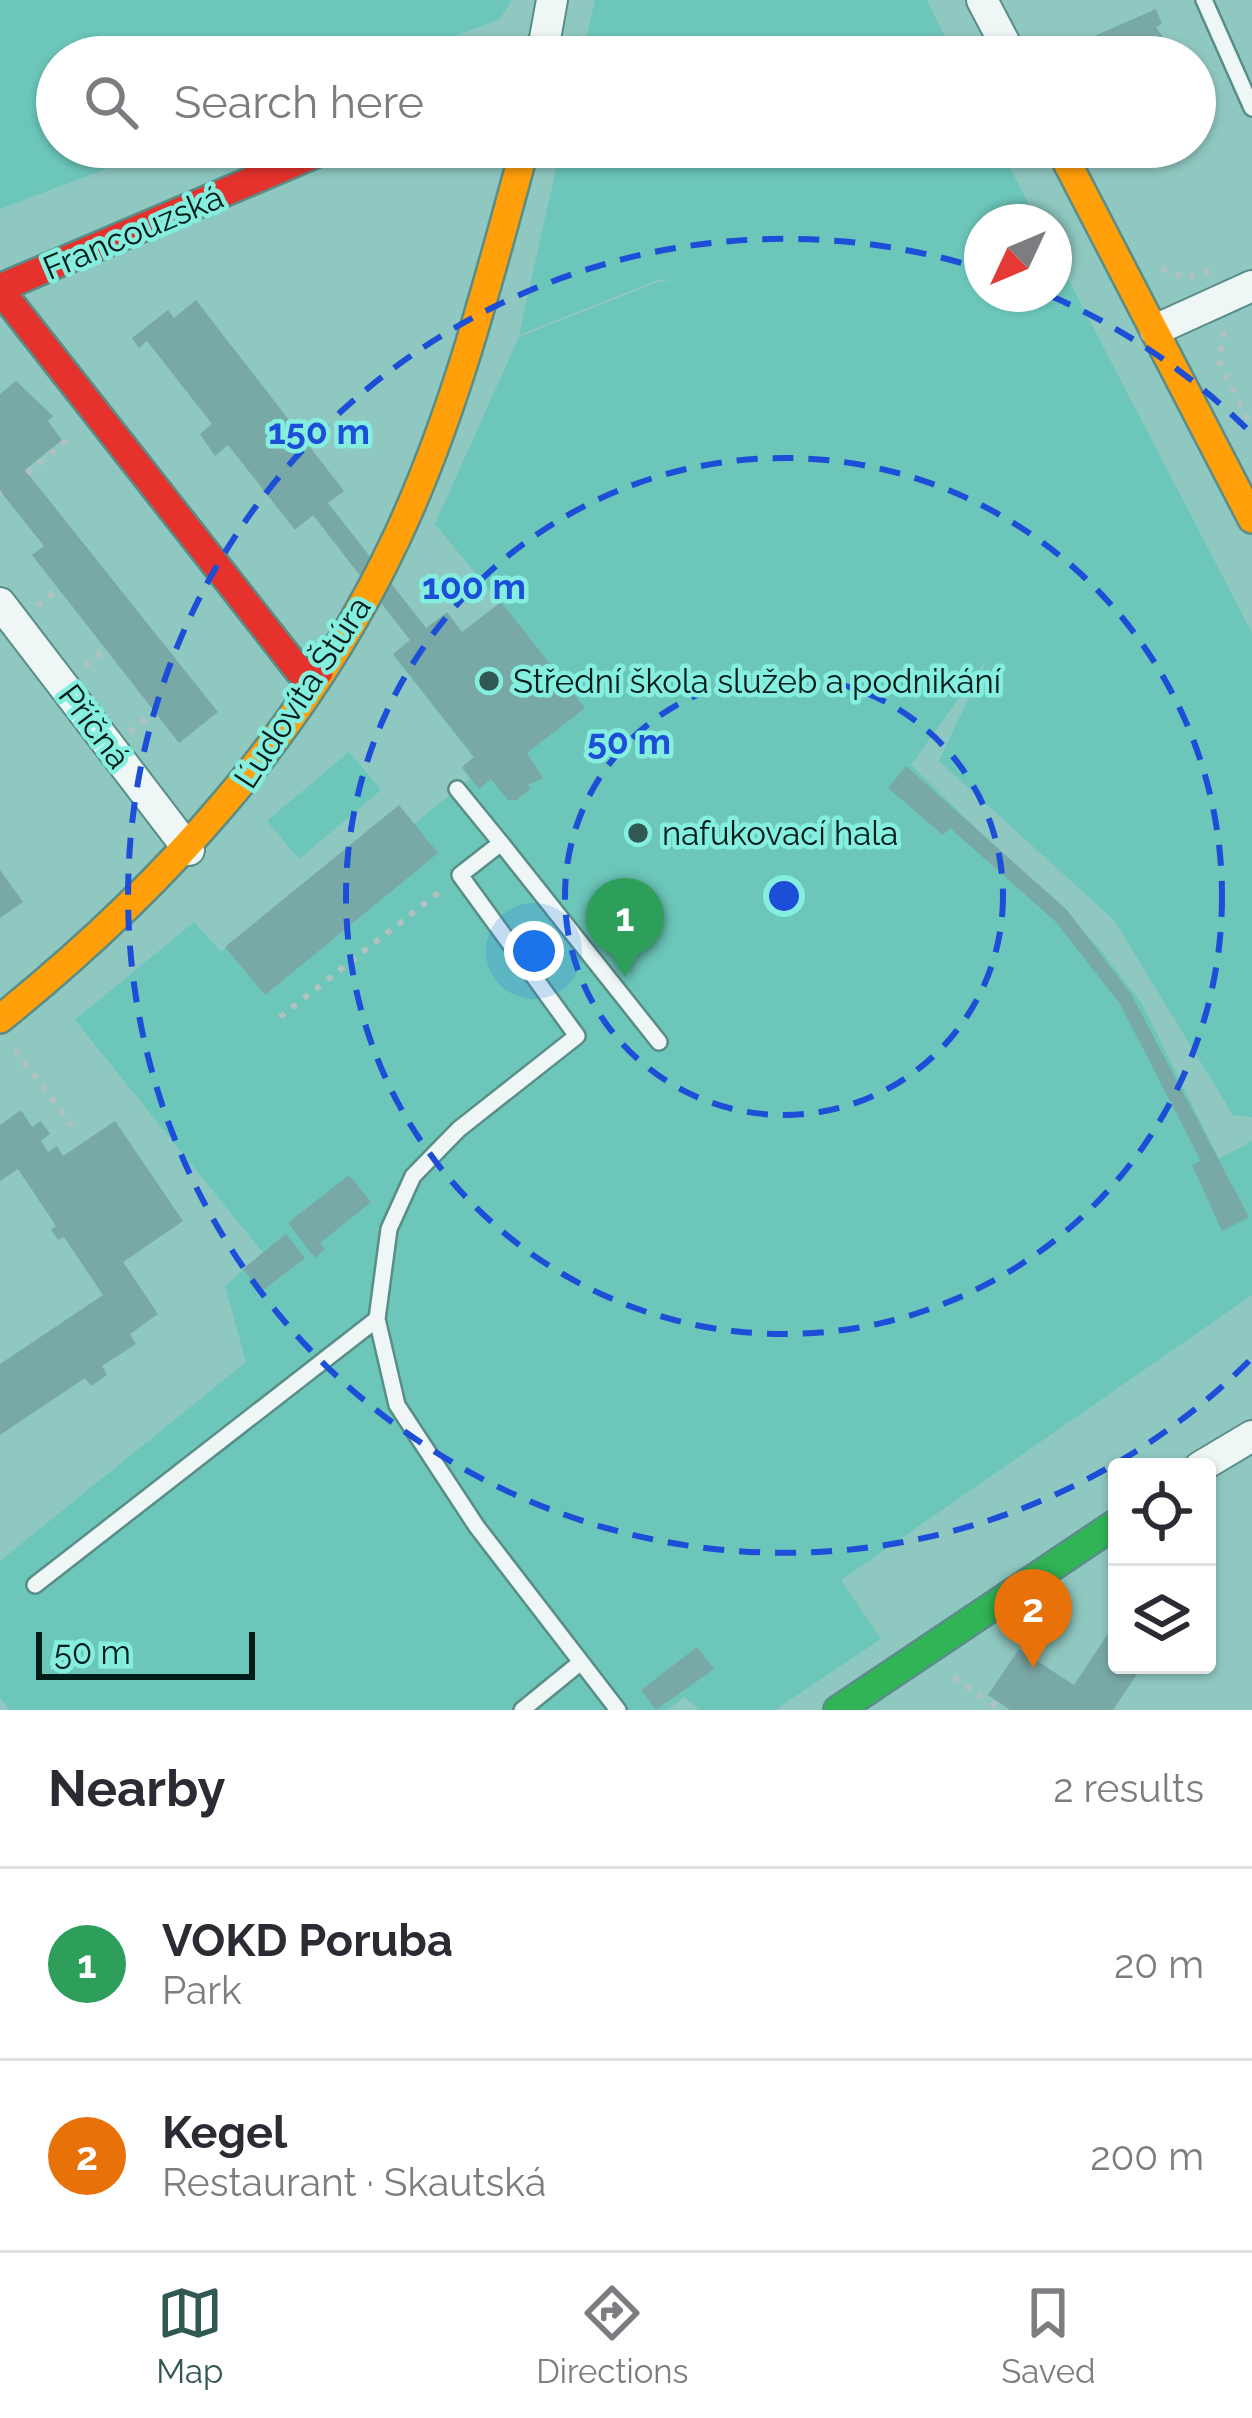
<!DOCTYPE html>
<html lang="en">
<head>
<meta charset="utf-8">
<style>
  :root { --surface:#fff; --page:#f7f7f7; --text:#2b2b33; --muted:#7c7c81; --line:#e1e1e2; --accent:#325853 }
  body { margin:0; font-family:Raleway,sans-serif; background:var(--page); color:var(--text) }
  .controls { position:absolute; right:36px; bottom:36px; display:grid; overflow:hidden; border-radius:12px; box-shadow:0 3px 9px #0004 }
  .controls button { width:108px; height:108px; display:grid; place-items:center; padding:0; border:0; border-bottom:3px solid var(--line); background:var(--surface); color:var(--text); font:60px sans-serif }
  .compass { position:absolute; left:964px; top:204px; width:108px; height:108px; border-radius:50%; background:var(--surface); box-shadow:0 3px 9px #0004; rotate:226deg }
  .scale { position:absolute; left:36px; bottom:30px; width:219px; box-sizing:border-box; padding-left:12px; border:6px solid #001c19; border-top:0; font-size:33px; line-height:42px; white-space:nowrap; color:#001c19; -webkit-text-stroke:9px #85eede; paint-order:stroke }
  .you { position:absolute; left:534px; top:951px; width:42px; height:42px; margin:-30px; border:9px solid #fff; border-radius:50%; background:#1a73e8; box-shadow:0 0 0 18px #1a73e833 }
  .badge { display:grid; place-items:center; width:78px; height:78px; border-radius:50%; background:var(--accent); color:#fff; font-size:39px; font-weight:700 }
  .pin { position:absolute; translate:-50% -99px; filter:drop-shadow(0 3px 6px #0008) }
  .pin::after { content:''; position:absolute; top:63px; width:42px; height:36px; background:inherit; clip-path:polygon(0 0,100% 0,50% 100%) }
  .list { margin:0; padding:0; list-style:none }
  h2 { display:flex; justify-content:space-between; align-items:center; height:156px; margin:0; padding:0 48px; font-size:51px }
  h2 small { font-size:39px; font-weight:400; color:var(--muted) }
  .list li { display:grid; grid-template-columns:78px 1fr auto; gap:36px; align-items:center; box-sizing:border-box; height:192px; padding:0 48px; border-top:3px solid var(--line) }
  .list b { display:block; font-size:45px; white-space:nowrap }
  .list p { margin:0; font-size:39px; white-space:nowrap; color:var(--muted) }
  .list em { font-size:39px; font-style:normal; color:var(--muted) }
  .icon { flex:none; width:66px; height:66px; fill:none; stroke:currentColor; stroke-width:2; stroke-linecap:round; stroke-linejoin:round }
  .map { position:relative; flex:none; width:1252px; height:1710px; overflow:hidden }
  .search { position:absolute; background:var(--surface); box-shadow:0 3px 9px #0004; left:36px; right:36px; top:36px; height:132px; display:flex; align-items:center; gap:30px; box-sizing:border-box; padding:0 42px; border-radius:66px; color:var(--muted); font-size:45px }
  .sheet { height:540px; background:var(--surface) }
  nav { display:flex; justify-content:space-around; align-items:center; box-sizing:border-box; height:168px; border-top:3px solid var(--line); background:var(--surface); font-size:33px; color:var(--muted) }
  nav a { display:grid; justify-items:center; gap:6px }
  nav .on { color:var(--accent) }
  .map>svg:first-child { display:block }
</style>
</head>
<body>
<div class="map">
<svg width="1252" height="1710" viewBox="0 0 1252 1710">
  <rect width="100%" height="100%" fill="#8fc8c0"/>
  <path fill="#6cc6ba" d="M0,0H512L500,19L400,57H57V147H163L0,209Z
    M595,0H927L955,57H582Z
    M561,147H999L1038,222H982V294H1054V252L1252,633V1117L1233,1115L1114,920L939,761L987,659L911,765L1097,946L1141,1002L1219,1159L1252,1141V1295L841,1580L881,1639L775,1710H700L684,1697L667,1710H10L0,1697V1561L246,1362L225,1286L263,1253L75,1020L194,922L221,952L400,807L414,824L470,779L462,769L474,758L394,656L410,640L463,634L501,604L435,524L519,337L661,281L672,282L660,279L519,335Z
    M349,752L381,790L299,859L267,821Z"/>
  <path fill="#79a9a7" d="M1156,9L1162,24L1156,27L1177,57H1088L1081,42Z
    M196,300L344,491L328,503L426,628L447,612L462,632L501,602L585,708L527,753L543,778L528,785L531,788L517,800H508L491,779L479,789L462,767L474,757L393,654L410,640L313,515L295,530L228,445L215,456L200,434L212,424L147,341L139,348L132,338L168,310L174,318Z
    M16,381L53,416L48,421L62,440L25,470L218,712L179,743L32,555L44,546L0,491V394Z
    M906,766L1067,910L1131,994L1249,1217L1222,1231L1192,1165L1201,1161L1120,1004L1055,921L950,828L943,835L888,788Z
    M399,805L438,853L265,995L225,947Z
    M0,870L23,902L0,918Z
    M21,1110L32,1127L41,1121L50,1134L41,1141L48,1152L57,1146L63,1156L115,1121L183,1221L123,1262L158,1314L130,1334L136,1344L102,1366L107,1375L91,1386L85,1378L0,1435V1364L103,1295L64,1237L58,1240L51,1230L56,1226L18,1169L0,1181V1125Z
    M349,1175L371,1202L320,1243L325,1249L315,1258L288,1223Z
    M286,1234L305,1258L261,1292L243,1269Z
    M1117,1620V1665H1143L1113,1710H1010L988,1695L1019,1649L1074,1685Z
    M697,1647L714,1669L656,1710L641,1690Z"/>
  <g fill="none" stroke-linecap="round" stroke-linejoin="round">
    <defs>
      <path id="lane" d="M1204,0L1252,108
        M457,789L501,843L460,875L577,1036L459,1129L413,1176L389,1229L377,1319L397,1405L477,1527L618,1710
        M501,843L659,1042
        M35,1585L377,1319
        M522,1710L581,1662"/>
      <path id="street" d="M982,0L1012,57
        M528,57L544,44L552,0
        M1155,330L1252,286
        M0,603L189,850
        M1200,1467L1252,1436"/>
      <path id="fast" d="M838,1710L1117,1523"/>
      <path id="slow" d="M1059,147L1252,519
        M0,1019C165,886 306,731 397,537C455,413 489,279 525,147"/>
      <path id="jam" d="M0,288L331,147
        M0,290L299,671L319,672"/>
    </defs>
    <use href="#lane" stroke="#598d87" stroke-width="20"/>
    <use href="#street" stroke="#598d87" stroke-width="34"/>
    <use href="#fast" stroke="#598d87" stroke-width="32"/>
    <use href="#slow" stroke="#598d87" stroke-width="32"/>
    <use href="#jam" stroke="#598d87" stroke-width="32"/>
    <path stroke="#b1c1bf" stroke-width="6" stroke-dasharray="6 9" stroke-linecap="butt" d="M483,57L499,50
      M1161,269L1186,278L1212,270
      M1224,331L1219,362L1252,427
      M27,473L71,437
      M0,494L2,493
      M37,606L58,589
      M85,666L105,650
      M129,732L155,712
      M280,1017L443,889
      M15,1050L72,1126
      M954,1677L1001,1710"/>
    <use href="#lane" stroke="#eef7f6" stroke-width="15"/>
    <use href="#street" stroke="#eef7f6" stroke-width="30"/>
    <use href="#fast" stroke="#30b455" stroke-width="27"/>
    <use href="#slow" stroke="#ff9f0a" stroke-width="27"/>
    <use href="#jam" stroke="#e5322d" stroke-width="27"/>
  </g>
  <g fill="none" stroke="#1d4ed8" stroke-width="6" stroke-dasharray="21 15">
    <circle cx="784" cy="896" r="219"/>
    <circle cx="784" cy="896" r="438"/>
    <path d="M1249 1361A657 657 0 1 1 982 269M1051 296A657 657 0 0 1 1249 431"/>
  </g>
  <g fill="#325853" stroke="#85eede" stroke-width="4.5">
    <circle cx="489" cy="681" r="12"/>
    <circle cx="638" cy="833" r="12"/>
  </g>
  <g text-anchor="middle" stroke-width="9" stroke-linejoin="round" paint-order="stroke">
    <g font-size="33" fill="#001c19" stroke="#85eede">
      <text transform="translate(133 232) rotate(-23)" y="12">Francouzská</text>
      <text transform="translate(302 692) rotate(-57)" y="12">Ľudovíta Štúra</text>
      <text transform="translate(95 726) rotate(53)" y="12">Příčná</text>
    </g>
    <g font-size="33" fill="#001c19" stroke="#85eede" text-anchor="start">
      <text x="513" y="693">Střední škola služeb a podnikání</text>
      <text x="662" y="845">nafukovací hala</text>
    </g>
  </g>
  <circle cx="784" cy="896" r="18" fill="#1d4ed8" stroke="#85eede" stroke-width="6"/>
  <g font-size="36" text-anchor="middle" font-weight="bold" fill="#1d4ed8" stroke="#85eede" stroke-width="9" stroke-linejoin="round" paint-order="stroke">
    <text x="319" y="444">150 m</text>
    <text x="474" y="599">100 m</text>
    <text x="629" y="754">50 m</text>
  </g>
</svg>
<div class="controls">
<button><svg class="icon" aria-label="locate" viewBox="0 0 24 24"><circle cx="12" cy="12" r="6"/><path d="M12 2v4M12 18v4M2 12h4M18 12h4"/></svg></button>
<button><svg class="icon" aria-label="layers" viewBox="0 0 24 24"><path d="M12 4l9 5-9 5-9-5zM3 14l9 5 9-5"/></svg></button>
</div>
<svg class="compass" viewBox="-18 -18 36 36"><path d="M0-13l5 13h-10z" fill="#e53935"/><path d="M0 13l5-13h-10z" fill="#7c7c81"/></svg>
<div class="scale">50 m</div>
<div class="you"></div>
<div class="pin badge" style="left:625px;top:977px;background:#2e9e5b">1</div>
<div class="pin badge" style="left:1033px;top:1668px;background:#e8710a">2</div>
<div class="search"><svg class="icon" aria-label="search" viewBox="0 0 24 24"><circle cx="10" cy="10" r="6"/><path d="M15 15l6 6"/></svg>Search here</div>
</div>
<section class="sheet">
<h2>Nearby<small>2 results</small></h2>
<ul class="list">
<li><span class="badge" style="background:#2e9e5b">1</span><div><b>VOKD Poruba</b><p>Park</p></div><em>20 m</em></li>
<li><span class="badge" style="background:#e8710a">2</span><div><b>Kegel</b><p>Restaurant · Skautská</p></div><em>200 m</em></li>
</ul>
</section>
<nav>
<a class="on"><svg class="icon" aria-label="map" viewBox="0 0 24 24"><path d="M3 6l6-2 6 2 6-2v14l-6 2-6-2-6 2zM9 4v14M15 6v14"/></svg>Map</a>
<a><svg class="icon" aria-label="directions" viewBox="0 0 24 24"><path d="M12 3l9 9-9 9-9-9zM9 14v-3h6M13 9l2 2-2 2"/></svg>Directions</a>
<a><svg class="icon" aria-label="saved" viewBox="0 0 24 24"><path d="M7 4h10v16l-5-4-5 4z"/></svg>Saved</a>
</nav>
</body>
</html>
